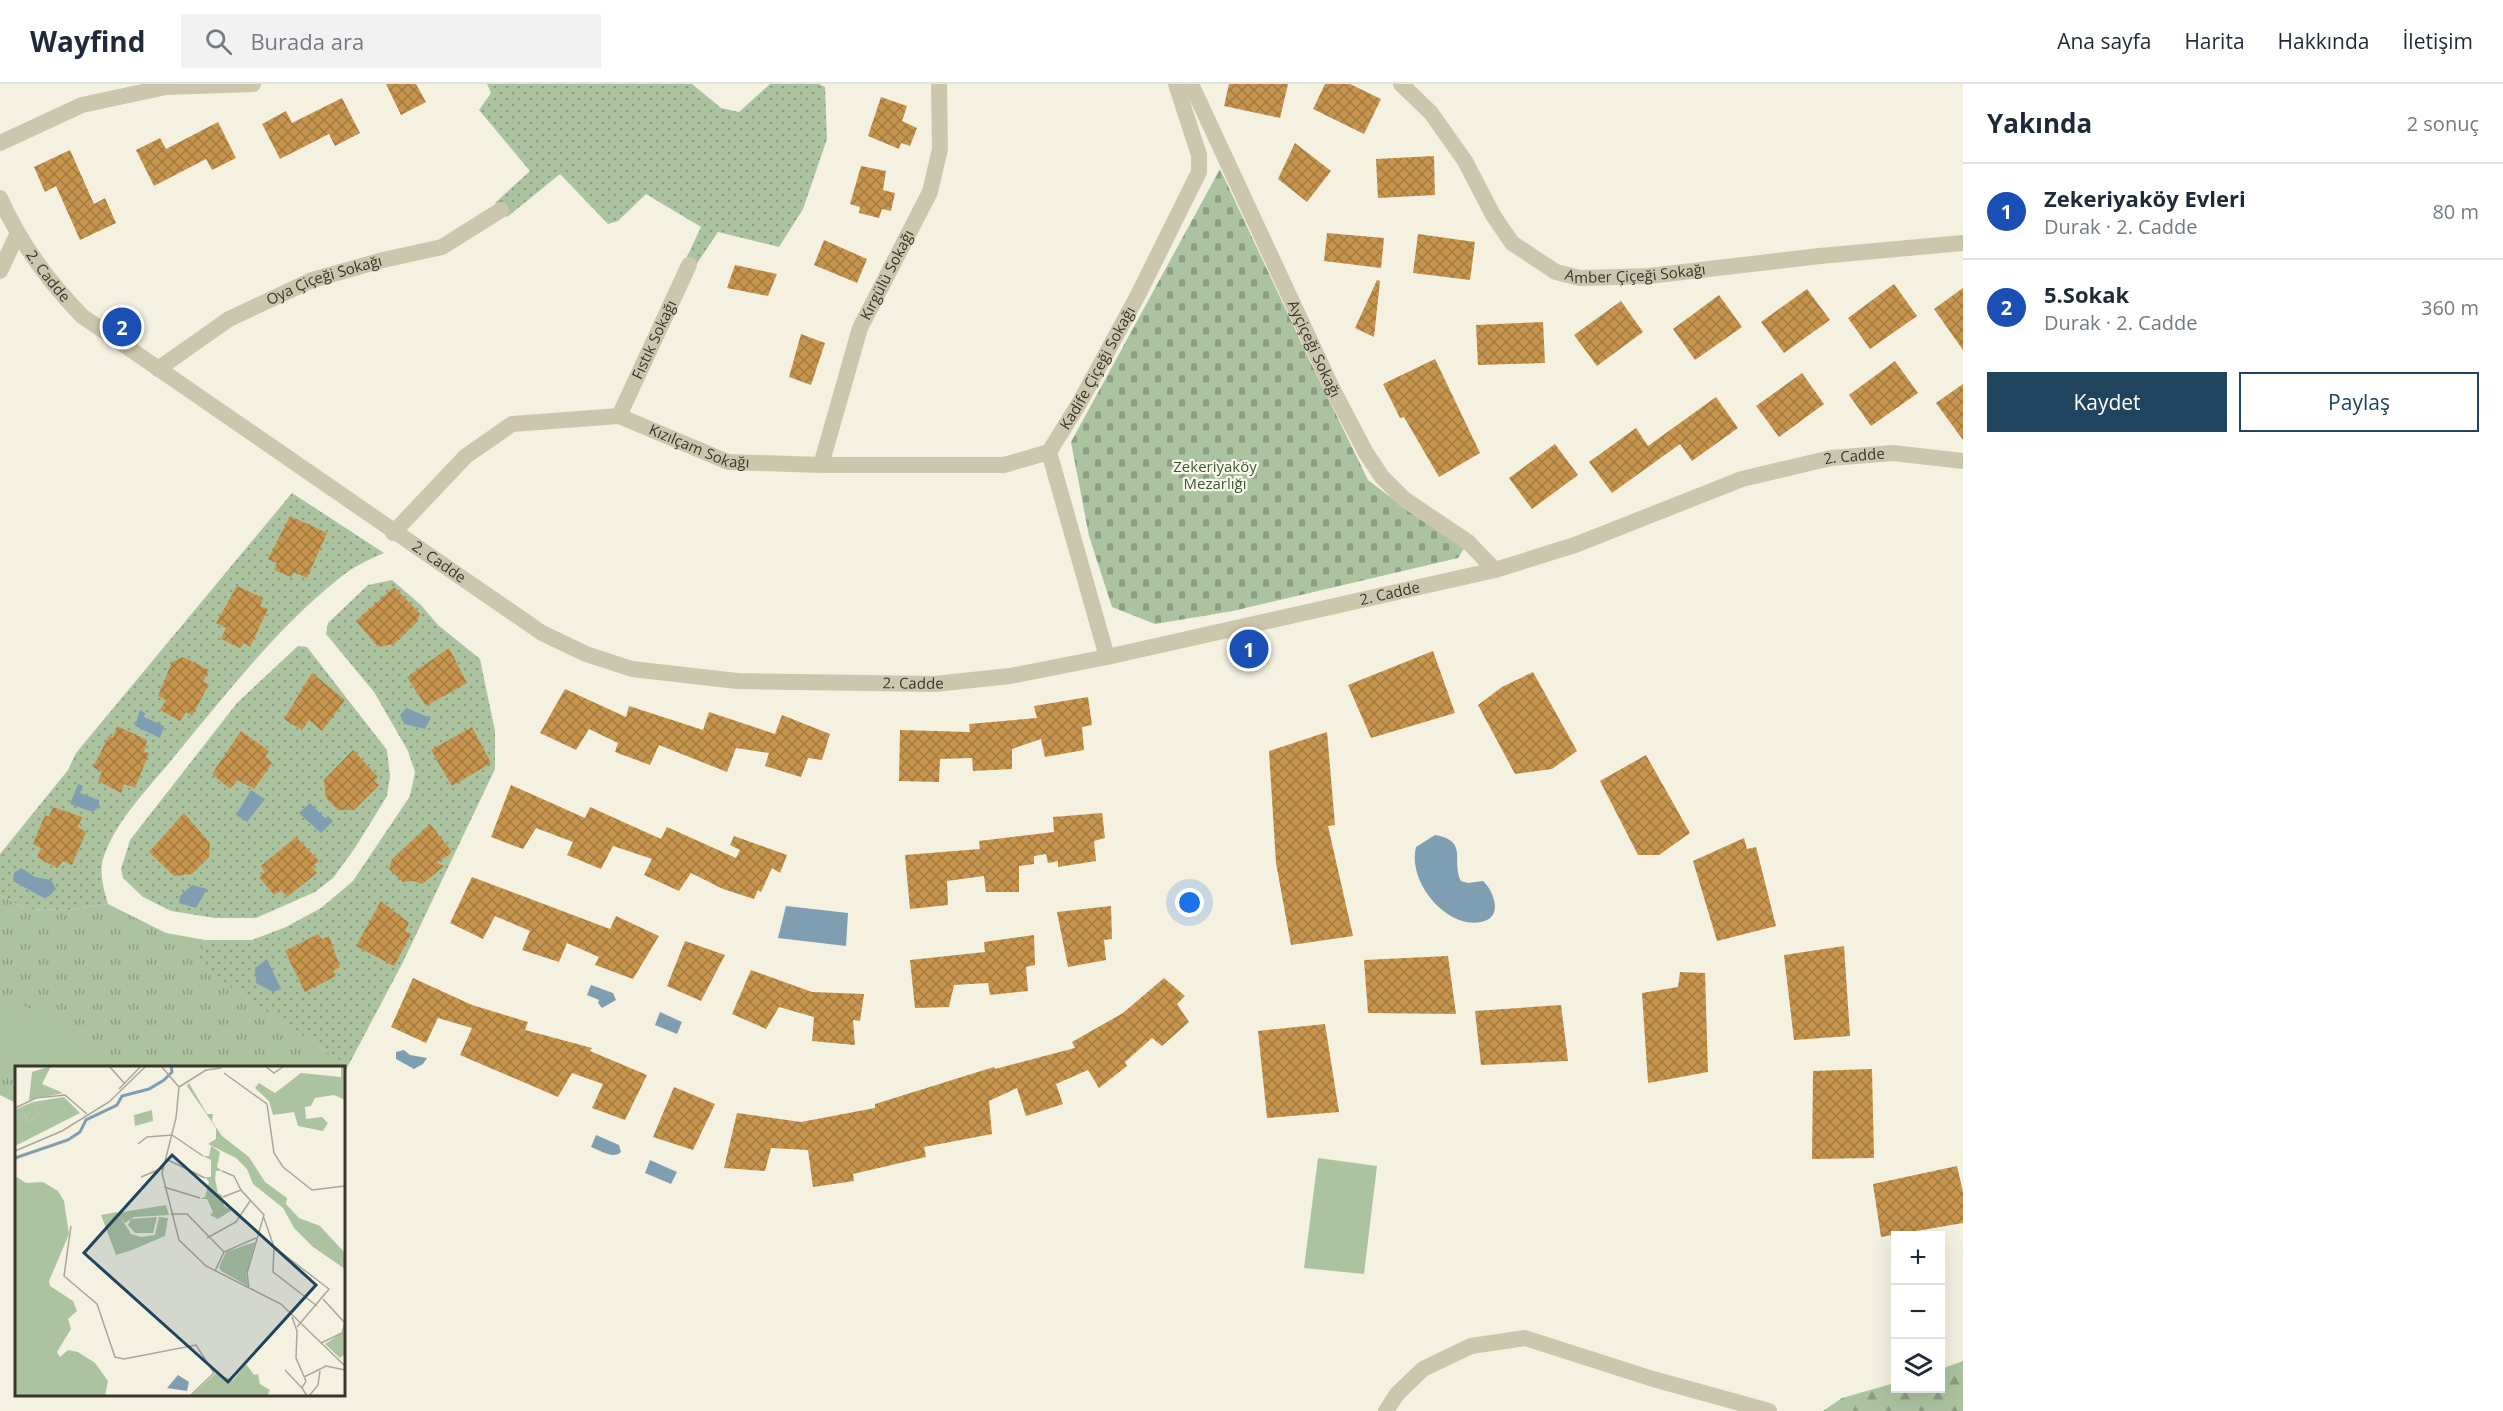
<!DOCTYPE html>
<html lang="tr">
<head>
<meta charset="utf-8">
<style>
  :root { --surface:#fff; --page:#f2f2f3; --text:#1f2937; --muted:#747a83; --line:#e0e1e3; --accent:#20445d }
  body { margin:0; font-family:"Open Sans",sans-serif; background:var(--page); color:var(--text) }
  .controls { position:absolute; right:18px; bottom:18px; display:grid; overflow:hidden; border-radius:0px; box-shadow:0 6px 24px #0002 }
  .controls button { width:54px; height:54px; display:grid; place-items:center; padding:0; border:0; border-bottom:2px solid var(--line); background:var(--surface); color:var(--text); font:30px sans-serif }
  .you { position:absolute; left:1190px; top:819px; width:21px; height:21px; margin:-15px; border:4px solid #fff; border-radius:50%; background:#1a73e8; box-shadow:0 0 0 9px #1a73e833 }
  .badge { display:grid; place-items:center; width:39px; height:39px; border-radius:50%; background:var(--accent); color:#fff; font-size:20px; font-weight:700 }
  .pin { position:absolute; translate:-50% -50%; border:3px solid #fff; box-shadow:0 2px 6px #0006 }
  .list { margin:0; padding:0; list-style:none }
  h2 { display:flex; justify-content:space-between; align-items:center; height:78px; margin:0; padding:0 24px; font-size:26px }
  h2 small { font-size:20px; font-weight:400; color:var(--muted) }
  .list li { display:grid; grid-template-columns:39px 1fr auto; gap:18px; align-items:center; box-sizing:border-box; height:96px; padding:0 24px; border-top:2px solid var(--line) }
  .list b { display:block; font-size:22px; white-space:nowrap }
  .list p { margin:0; font-size:20px; white-space:nowrap; color:var(--muted) }
  .list em { font-size:20px; font-style:normal; color:var(--muted) }
  .actions { display:flex; gap:12px; padding:18px 24px }
  .actions a { flex:1; padding:14px 0; border:2px solid var(--accent); border-radius:0px; text-align:center; font-size:21px; color:var(--accent) }
  .actions .main { background:var(--accent); color:#fff }
  .icon { flex:none; width:33px; height:33px; fill:none; stroke:currentColor; stroke-width:2; stroke-linecap:round; stroke-linejoin:round }
  .map { position:relative; flex:none; width:1963px; height:1327px; overflow:hidden }
  header { display:flex; align-items:center; gap:36px; box-sizing:border-box; height:84px; padding:0 30px; background:var(--surface); border-bottom:2px solid var(--line) }
  header strong { font-size:28px }
  nav { display:flex; gap:33px; margin-inline-start:auto; font-size:21px }
  .search { width:420px; height:54px; background:var(--page); display:flex; align-items:center; gap:15px; box-sizing:border-box; padding:0 21px; border-radius:0px; color:var(--muted); font-size:22px }
  main { display:flex }
  aside { flex:1; background:var(--surface) }
  .map>svg:first-child { display:block }
</style>
</head>
<body>
<header>
<strong>Wayfind</strong>
<div class="search"><svg class="icon" aria-label="search" viewBox="0 0 24 24"><circle cx="10" cy="10" r="6"/><path d="M15 15l6 6"/></svg>Burada ara</div>
<nav><a>Ana sayfa</a><a>Harita</a><a>Hakkında</a><a>İletişim</a></nav>
</header>
<main>
<div class="map">
<svg width="1963" height="1327" viewBox="0 0 1963 1327">
  <defs>
    <pattern id="grass-tufts" width="24" height="20" patternUnits="userSpaceOnUse" patternTransform="scale(1.5)"><rect width="24" height="20" fill="#acc3a0"/><path d="M3 7l-1-3M5 7V3M7 7l1-3M15 17l-1-3M17 17v-4M19 17l1-3" fill="none" stroke="#8d9f83"/></pattern>
    <pattern id="forest-firs" width="22" height="20" patternUnits="userSpaceOnUse" patternTransform="scale(1.5)"><rect width="22" height="20" fill="#acc3a0"/><path d="M5 1l3.5 6h-7zM16 11l3.5 6h-7z" fill="#8d9f83"/></pattern>
    <pattern id="cemetery-stones" width="16" height="16" patternUnits="userSpaceOnUse" patternTransform="scale(1.5)"><rect width="16" height="16" fill="#acc3a0"/><path d="M2 7V4a2 2 0 0 1 4 0v3zM10 15v-3a2 2 0 0 1 4 0v3z" fill="#8d9f83"/></pattern>
    <pattern id="park-dots" width="8" height="8" patternUnits="userSpaceOnUse" patternTransform="scale(1.5)"><rect width="8" height="8" fill="#acc3a0"/><path d="M2 2h.1M6 6h.1" fill="none" stroke="#8d9f83" stroke-width="1.8" stroke-linecap="round"/></pattern>
    <pattern id="building-cross-hatch" width="8" height="8" patternUnits="userSpaceOnUse" patternTransform="scale(1.5)"><rect width="8" height="8" fill="#c6944d"/><path d="M0 0l8 8M0 8l8-8" fill="none" stroke="#a27a40"/></pattern>
  </defs>
  <rect width="100%" height="100%" fill="#f4f1e1"/>
  <path fill="url(#grass-tufts)" d="M0,811L26,825L68,826L108,820L166,849L205,856L199,881L348,982L344,989V984H16V1019L0,1011Z"/>
  <path fill="url(#forest-firs)" d="M1963,1277V1327H1823L1842,1314L1895,1299L1896,1304H1940L1941,1285Z"/>
  <path fill="url(#cemetery-stones)" d="M1220,85L1309,275L1368,396L1418,434L1465,463L1458,474L1233,527L1155,540L1112,523L1089,452L1071,358Z"/>
  <path fill="url(#park-dots)" d="M487,0H692L721,24L739,28L770,0H819L825,3L827,55L803,125L779,163L718,148L694,184L685,177L701,143L646,110L618,137L608,140L560,90L507,133L495,119L530,87L479,26L491,9Z
    M292,409L384,469C367,476 351,484 337,496C275,546 224,613 173,674C149,704 115,737 103,775C99,790 104,806 108,820L68,826L26,825L0,811V770L68,686L76,669Z
    M392,496L421,521L438,541L480,575L495,647V685L402,880L348,982L198,881L205,856H252L286,843L321,824L353,797L410,712L415,688L408,667L374,608L326,550L328,539L368,501Z
    M298,562L307,563L387,666L390,692L387,712L355,764L333,794L315,808L256,834H215L171,827L143,813L123,794L121,785L130,756L237,619Z"/>
  <path fill="#acc3a0" d="M7,913L110,966L101,983L16,984V990L0,981V926Z
    M1318,1074L1377,1082L1364,1190L1304,1184Z"/>
  <path fill="#809eb1" d="M406,624L431,634L425,645L404,640L400,631Z
    M140,626L145,629L144,633L164,642L160,654L135,642Z
    M78,700L83,702L80,709L99,716V723L93,728L70,720Z
    M251,706L265,715L247,738L236,731Z
    M310,719L325,734L328,732L333,737L321,749L299,729Z
    M1435,751C1469,757 1451,776 1461,797L1468,799L1483,797C1494,807 1504,834 1481,838C1446,845 1407,797 1416,763Z
    M21,784L35,793L51,796L56,805L49,812L44,814L13,797L14,789Z
    M192,801L207,805L196,824L179,819L180,812Z
    M786,822L848,829L846,862L778,854Z
    M267,875L281,905L273,908L256,899L255,884Z
    M591,901L613,909L616,916L602,924L598,919L599,916L587,911Z
    M660,928L682,938L677,950L655,941Z
    M404,966L410,971L427,974L423,980L414,985L396,975V968Z
    M596,1051L619,1061L621,1068C613,1076 600,1066 591,1063Z
    M650,1076L677,1088L671,1100L645,1089Z"/>
  <path fill="url(#building-cross-hatch)" d="M386,0H416L426,18L401,31Z
    M1229,0H1288L1280,34L1224,22Z
    M1325,0H1350L1381,15L1364,50L1313,25Z
    M881,13L907,22L902,37L917,44L910,62L901,59L899,65L868,52Z
    M342,14L360,49L335,62L329,50L280,75L262,40L286,27L292,39Z
    M218,38L236,74L212,86L206,75L154,102L136,66L160,54L166,65Z
    M1295,59L1331,87L1307,118L1278,95Z
    M70,66L94,120L105,114L116,139L80,156L56,102L45,108L34,83Z
    M1434,72L1435,111L1378,114L1376,75Z
    M861,82L886,87L883,106L895,109L891,127L882,125L879,134L859,129L860,123L850,120Z
    M1327,149L1384,154L1381,184L1324,177Z
    M1418,150L1475,158L1470,196L1413,189Z
    M824,156L867,175L857,199L814,181Z
    M735,181L777,190L768,212L727,204Z
    M1377,196L1380,197L1374,253L1355,244Z
    M1894,200L1917,232L1870,265L1848,234Z
    M1963,204V266L1934,225Z
    M1807,205L1830,236L1784,269L1761,238Z
    M1719,211L1742,243L1695,276L1673,245Z
    M1621,217L1643,248L1597,282L1574,251Z
    M1543,238L1545,279L1478,281L1476,241Z
    M801,250L825,259L811,301L789,293Z
    M1435,275L1480,369L1439,393L1404,333L1400,334L1383,300Z
    M1895,277L1918,309L1871,342L1849,311Z
    M1802,289L1824,320L1779,353L1756,322Z
    M1963,300V356L1936,319Z
    M1716,313L1738,344L1692,377L1680,360L1612,409L1589,378L1636,344L1648,362Z
    M1555,360L1578,391L1532,425L1509,394Z
    M290,432L327,449L307,494L294,488L291,493L274,486L277,479L268,475Z
    M237,502L263,514L260,522L268,525L250,563L244,559L240,564L221,555L226,544L216,539Z
    M394,503L420,530L416,539L394,560L378,563L356,537Z
    M449,564L467,599L426,622L407,593Z
    M1433,567L1455,629L1371,654L1348,601Z
    M183,573L209,586L203,598L209,600L192,632L186,628L180,637L160,626L166,616L158,612L172,578Z
    M1533,588L1577,667L1552,685L1515,690L1478,621L1502,603Z
    M312,589L345,616L322,647L309,636L302,646L284,635Z
    M565,605L626,633L629,622L703,646L709,628L775,650L782,631L830,650L822,676L808,674L801,693L765,682L769,669L736,664L727,688L659,661L650,681L615,668L618,659L589,645L576,666L540,649Z
    M1088,613L1092,641L1082,643L1084,666L1045,673L1041,655L1012,665V685L973,687L972,674L940,675L939,698L899,697L900,646L970,648L969,640L1037,634L1034,622Z
    M117,642L147,656L144,668L149,669L135,704L124,700L121,709L98,697L102,688L93,683L109,652L113,654Z
    M472,643L491,679L452,702L431,666Z
    M241,647L269,667L265,673L272,679L254,705L238,696L230,705L212,690Z
    M1327,648L1335,741L1328,742L1353,852L1291,861L1276,779L1269,667Z
    M353,666L378,693L374,697L379,701L354,726H338L326,714L324,696Z
    M1646,671L1690,749L1659,771H1638L1600,697Z
    M511,701L585,734L590,723L661,755L667,743L736,774L740,766L730,761L734,752L787,771L780,789L772,784L761,808L758,806L754,815L723,805L691,789L679,807L644,791L652,775L613,762L601,785L567,771L573,758L536,744L523,765L491,753Z
    M53,723L82,733L78,743L86,748L72,781L63,777L57,784L37,773L41,764L33,760L45,731L49,733Z
    M184,729L210,759L209,773L192,790L174,792L149,768Z
    M1102,729L1105,754L1094,757L1096,777L1058,783V777L1048,779L1046,770L1034,772V780L1019,782V808H986L984,792L947,797L948,821L910,825L905,771L980,765L979,757L1054,748L1053,733Z
    M430,740L452,768L437,779L444,782L422,800L414,797L403,798L389,785L392,775Z
    M296,753L319,777L312,783L317,789L287,813L281,806L274,811L259,793L265,788L261,782Z
    M1744,754L1747,765L1756,763L1776,842L1717,857L1693,777Z
    M472,793L610,845L616,832L659,852L633,895L595,881L599,873L567,859L559,878L522,866L530,847L495,832L483,855L450,839Z
    M381,817L409,839L405,847L411,850L394,882L356,862Z
    M1111,822L1112,855L1104,856L1106,876L1068,883L1057,828Z
    M318,850L322,855L329,852L340,883L333,887L336,892L305,908L285,867Z
    M1034,851L1035,881L1026,883L1028,907L990,911L988,899L954,901L949,923L915,924L910,876L985,868L984,858Z
    M685,857L725,871L701,917L667,902Z
    M1844,862L1850,952L1794,956L1784,871Z
    M1448,872L1456,930L1368,929L1364,876Z
    M751,886L812,908L864,910L860,937L853,936L855,961L812,957L814,933L779,923L766,945L732,930Z
    M1680,888L1705,889L1708,988L1648,999L1642,909L1678,903Z
    M413,894L472,921L528,938L525,946L592,964L590,967L647,991L625,1036L592,1024L603,1000L572,989L558,1013L460,971L472,944L438,934L426,959L391,943Z
    M1164,894L1185,912L1177,920L1189,938L1162,962L1152,954L1125,978L1127,982L1099,1004L1088,986L1056,1000L1063,1020L1026,1032L1017,1004L989,1017L992,1050L924,1063L926,1073L853,1090L854,1097L813,1103L808,1066L771,1064L765,1087L724,1084L737,1029L801,1038L875,1024V1020L994,983L995,985L1075,964L1072,958L1123,929Z
    M1561,921L1568,977L1481,981L1475,927Z
    M1325,940L1339,1028L1267,1034L1258,947Z
    M1872,985L1874,1074L1812,1075L1813,987Z
    M674,1003L715,1020L693,1066L653,1053Z
    M1957,1082L1963,1108V1139L1881,1153L1873,1100Z"/>
  <g fill="none" stroke-linecap="round" stroke-linejoin="round">
    <g stroke="#ccc6ac" stroke-width="16">
      <path id="s1" d="M1191,0L1333,306L1366,369L1382,393L1404,415L1468,458L1495,486"/>
      <path id="s2" d="M1401,0L1431,29L1465,77L1493,131L1512,159L1556,188L1580,194L1649,192L1820,172L1963,159"/>
      <path d="M0,59L82,21L166,3L253,0"/>
      <path d="M0,187L17,151"/>
      <path id="s3" d="M158,285L229,235L312,196L383,176L442,163L501,126"/>
      <path id="s4" d="M619,332L689,181"/>
      <path id="s5" d="M821,381L860,244L930,108L940,65L939,0"/>
      <path id="s6" d="M393,449L466,372L512,340L619,332L728,378L821,381H1004L1049,368"/>
      <path id="s7" d="M1107,573L1049,368L1080,318L1138,211L1199,88V71L1176,0"/>
      <path d="M1386,1327L1397,1310L1423,1285L1471,1262L1525,1254L1653,1295L1769,1327"/>
    </g>
    <path stroke="#ccc6ac" stroke-width="16" id="s8" d="M0,114C21,160 47,196 82,232L542,549L586,570L632,585L737,597L935,600L1010,592L1107,573L1495,486L1575,461L1742,395L1831,374L1893,369L1963,377"/>
  </g>
  <g text-anchor="middle" stroke-width="4.5" stroke-linejoin="round" paint-order="stroke">
    <g font-size="15" fill="#3a352b" stroke="#fbf9ee">
      <text dy="5" stroke="none"><textPath href="#s2" startOffset="328">Amber Çiçeği Sokağı</textPath></text>
      <text dy="5" stroke="none"><textPath href="#s5" startOffset="202">Kırgülü Sokağı</textPath></text>
      <text dy="5" stroke="none"><textPath href="#s8" startOffset="92">2. Cadde</textPath></text>
      <text dy="5" stroke="none"><textPath href="#s3" startOffset="190">Oya Çiçeği Sokağı</textPath></text>
      <text dy="5" stroke="none"><textPath href="#s4" startOffset="84">Fıstık Sokağı</textPath></text>
      <text dy="5" stroke="none"><textPath href="#s1" startOffset="292">Ayçiçeği Sokağı</textPath></text>
      <text dy="5" stroke="none"><textPath href="#s7" startOffset="310">Kadife Çiçeği Sokağı</textPath></text>
      <text dy="5" stroke="none"><textPath href="#s6" startOffset="356">Kızılçam Sokağı</textPath></text>
      <text dy="5" stroke="none"><textPath href="#s8" startOffset="2054">2. Cadde</textPath></text>
      <text dy="5" stroke="none"><textPath href="#s8" startOffset="578">2. Cadde</textPath></text>
      <text dy="5" stroke="none"><textPath href="#s8" startOffset="1568">2. Cadde</textPath></text>
      <text dy="5" stroke="none"><textPath href="#s8" startOffset="1082">2. Cadde</textPath></text>
    </g>
    <g font-size="15" fill="#3b592f" stroke="#fbf9ee">
      <text x="1215" y="388">Zekeriyaköy<tspan x="1215" dy="17">Mezarlığı</tspan></text>
    </g>
  </g>
  <g transform="translate(15 982)">
    <rect width="330" height="330" fill="#f4f1e1"/>
    <path d="M36,0L27,18L48,27L14,34L17,6ZM18,36L24,50L13,55L6,41ZM102,146L115,166L117,184L101,189L86,149Z" fill="#acc3a0"/>
    <path d="M326,0H330V34L319,29L300,32L296,40L290,41L291,53L307,51L313,57L308,65L283,60L279,46L258,49L254,35L240,22L244,17L260,27L286,7L326,11ZM174,17L192,48H198L197,55L207,70L234,91L250,116L272,132L271,138L284,152L305,160L330,187V203L298,181L279,162L268,142L238,118L232,103L221,92L193,78L201,73V62L172,20ZM0,110L11,117L28,116L43,125L49,135L54,168L34,215L35,220L58,235L62,245L53,253L56,263L42,286L45,291L53,284L63,286L80,297L93,315L90,330H0ZM231,298L239,309L243,308L245,318L255,324L252,330H176L201,307L218,314Z" fill="#acc3a0"/>
    <path d="M240,176L231,209L233,220L206,205L204,201L211,186Z" fill="#acc3a0"/>
    <path d="M49,31L65,47L0,80V44L6,41L13,55L24,50L18,36ZM196,80L205,86L202,101L207,105H201L200,113L203,127L207,129L209,140L217,144L203,153L195,149L198,146L192,133H185L190,131L194,116L190,111H196V94L188,90H194ZM151,139L154,149L119,151L110,157L102,147ZM142,151L138,167H120L113,159L116,153ZM144,151L153,152L150,170L117,184L113,167L126,171L140,169ZM330,265V288L325,292L310,278Z" fill="#acc3a0"/>
    <path d="M137,44L138,55L120,60L119,49Z" fill="#acc3a0"/>
    <path d="M163,309L174,316L172,325L152,322Z" fill="#809eb1"/>
    <path fill="none" stroke="#809eb1" stroke-width="3" d="M0,92L53,74L65,66L71,54L102,39L107,30L134,23L149,14L157,6L156,0"/>
    <path fill="none" stroke="#aaa698" stroke-width="1.5" d="M94,0L110,18M146,0L164,21L161,52L147,107L164,174L191,200L266,238L330,300M250,0L259,7L269,0M209,7L252,38L259,87L268,101L297,124L330,120M164,21L191,4L206,2M104,23L126,0M0,42L21,32L50,29L72,48M123,78L132,71L157,69L188,90M0,85L47,65L94,36L131,0M151,93L190,112M207,105L219,110L226,124L249,149L232,207L234,223M126,111L148,102M149,121L185,132M208,131L226,124M156,148H172L209,186M249,152L259,181L258,206L302,240M56,160L49,210L82,238L100,291L109,293L181,279L199,307L175,330M192,172L221,156L235,135M259,181L314,223L282,261M200,205L209,186L241,172M277,251L282,265L281,292L291,315L287,322L292,330M306,277L327,267L330,257L308,233M270,304L287,322M289,311L311,300L330,304M294,330L303,319L305,305"/>
    <path fill="#20445d" fill-opacity="0.15" stroke="#20445d" stroke-width="3" d="M157,89L301,219L213,316L69,187Z"/>
    <rect width="330" height="330" fill="none" stroke="#3a352b" stroke-width="3"/>
  </g>
</svg>
<div class="controls">
<button>+</button>
<button>−</button>
<button><svg class="icon" aria-label="layers" viewBox="0 0 24 24"><path d="M12 4l9 5-9 5-9-5zM3 14l9 5 9-5"/></svg></button>
</div>
<div class="you"></div>
<div class="pin badge" style="left:1249px;top:565px;background:#1a4fb4">1</div>
<div class="pin badge" style="left:122px;top:243px;background:#1a4fb4">2</div>
</div>
<aside>
<h2>Yakında<small>2 sonuç</small></h2>
<ul class="list">
<li><span class="badge" style="background:#1a4fb4">1</span><div><b>Zekeriyaköy Evleri</b><p>Durak · 2. Cadde</p></div><em>80 m</em></li>
<li><span class="badge" style="background:#1a4fb4">2</span><div><b>5.Sokak</b><p>Durak · 2. Cadde</p></div><em>360 m</em></li>
</ul>
<div class="actions"><a class="main">Kaydet</a><a>Paylaş</a></div>
</aside>
</main>
</body>
</html>
